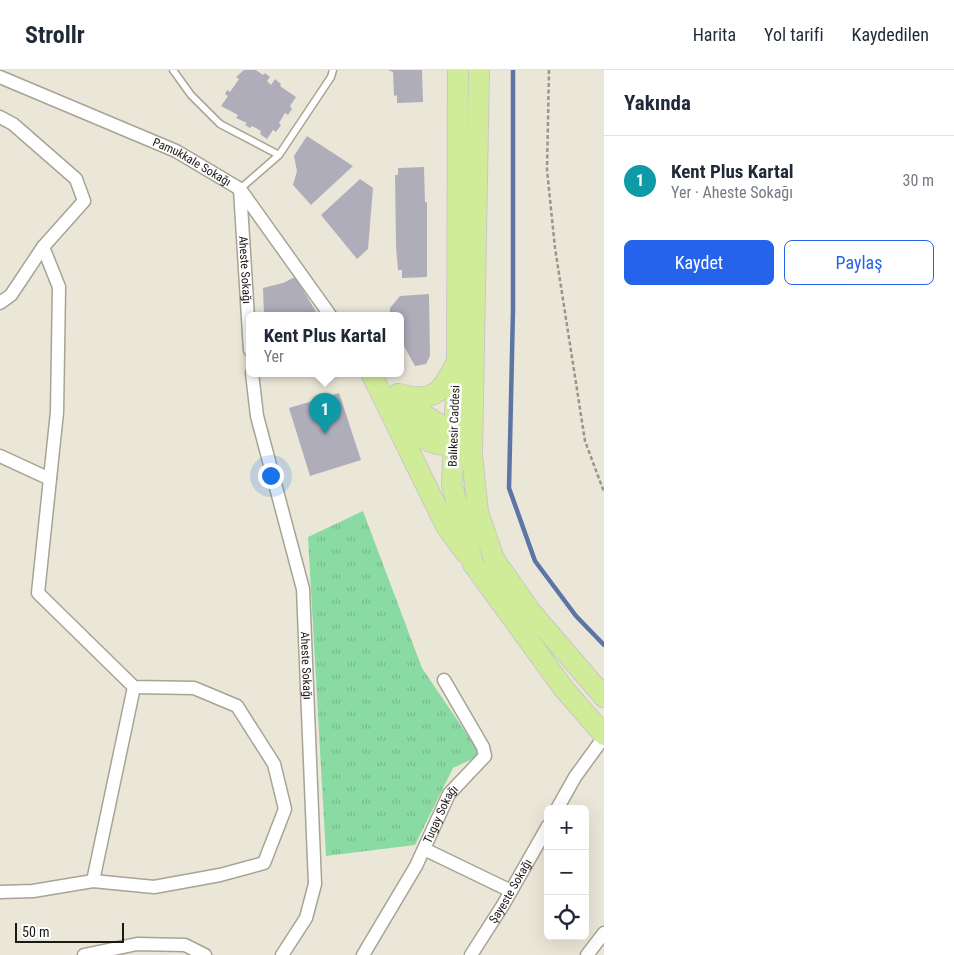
<!DOCTYPE html>
<html lang="tr">
<head>
<meta charset="utf-8">
<style>
  :root { --surface:#fff; --page:#f2f2f3; --text:#1f2937; --muted:#747a83; --line:#e0e1e3; --accent:#2563eb }
  body { margin:0; font-family:"Roboto Condensed",sans-serif; background:var(--page); color:var(--text) }
  .controls { position:absolute; right:15px; bottom:15px; display:grid; overflow:hidden; border-radius:8px; box-shadow:0 5px 20px #0002 }
  .controls button { width:45px; height:45px; display:grid; place-items:center; padding:0; border:0; border-bottom:1px solid var(--line); background:var(--surface); color:var(--text); font:25px sans-serif }
  .scale { position:absolute; left:15px; bottom:12px; width:109px; box-sizing:border-box; padding-left:5px; border:2px solid #1b1914; border-top:0; font-size:14px; line-height:18px; white-space:nowrap; color:#1b1914; -webkit-text-stroke:4px #fff; paint-order:stroke }
  .you { position:absolute; left:270px; top:405px; width:18px; height:18px; margin:-12px; border:4px solid #fff; border-radius:50%; background:#1a73e8; box-shadow:0 0 0 8px #1a73e833 }
  .badge { display:grid; place-items:center; width:32px; height:32px; border-radius:50%; background:var(--accent); color:#fff; font-size:16px; font-weight:700 }
  .pin { position:absolute; translate:-50% -41px; filter:drop-shadow(0 1px 2px #0008) }
  .pin::after { content:''; position:absolute; top:26px; width:18px; height:15px; background:inherit; clip-path:polygon(0 0,100% 0,50% 100%) }
  .popup { position:absolute; left:246px; top:242px; width:158px; height:65px; box-sizing:border-box; display:grid; place-content:center; border-radius:8px; background:var(--surface); filter:drop-shadow(0 1px 4px #0005); font-size:16px; white-space:nowrap; color:var(--muted) }
  .popup b { font-size:19px; color:var(--text) }
  .popup::after { content:''; position:absolute; left:50%; top:100%; margin-left:-10px; border:10px solid transparent; border-top-color:var(--surface) }
  .list { margin:0; padding:0; list-style:none }
  h2 { display:flex; justify-content:space-between; align-items:center; height:65px; margin:0; padding:0 20px; font-size:21px }
  h2 small { font-size:16px; font-weight:400; color:var(--muted) }
  .list li { display:grid; grid-template-columns:32px 1fr auto; gap:15px; align-items:center; box-sizing:border-box; height:90px; padding:0 20px; border-top:1px solid var(--line) }
  .list b { display:block; font-size:19px; white-space:nowrap }
  .list p { margin:0; font-size:16px; white-space:nowrap; color:var(--muted) }
  .list em { font-size:16px; font-style:normal; color:var(--muted) }
  .actions { display:flex; gap:10px; padding:15px 20px }
  .actions a { flex:1; padding:11px 0; border:1px solid var(--accent); border-radius:8px; text-align:center; font-size:18px; color:var(--accent) }
  .actions .main { background:var(--accent); color:#fff }
  .icon { flex:none; width:28px; height:28px; fill:none; stroke:currentColor; stroke-width:2; stroke-linecap:round; stroke-linejoin:round }
  .map { position:relative; flex:none; width:604px; height:885px; overflow:hidden }
  header { display:flex; align-items:center; gap:30px; box-sizing:border-box; height:70px; padding:0 25px; background:var(--surface); border-bottom:1px solid var(--line) }
  header strong { font-size:24px }
  nav { display:flex; gap:28px; margin-inline-start:auto; font-size:18px }
  main { display:flex }
  aside { flex:1; background:var(--surface) }
  .map>svg:first-child { display:block }
</style>
</head>
<body>
<header>
<strong>Strollr</strong>
<nav><a>Harita</a><a>Yol tarifi</a><a>Kaydedilen</a></nav>
</header>
<main>
<div class="map">
<svg width="604" height="885" viewBox="0 0 604 885">
  <defs>
    <pattern id="grass-tufts" width="24" height="20" patternUnits="userSpaceOnUse" patternTransform="scale(1.25)"><rect width="24" height="20" fill="#8adba3"/><path d="M3 7l-1-3M5 7V3M7 7l1-3M15 17l-1-3M17 17v-4M19 17l1-3" fill="none" stroke="#76bb8b"/></pattern>
  </defs>
  <rect width="100%" height="100%" fill="#ebe7d8"/>
  <path fill="url(#grass-tufts)" d="M363,441L422,598L481,685L453,698L415,775L326,786L308,467Z"/>
  <g fill="none" stroke-linecap="round" stroke-linejoin="round">
    <path stroke="#5c75a6" stroke-width="4.5" d="M513,0V240L509,418L535,491L576,546L604,575"/>
  </g>
  <path fill="#b0adbb" d="M244,0H256L263,5L265,3L270,7L267,11L271,15L275,9L281,14L280,16L296,27L290,36L292,39L288,45L285,43L279,53L281,55L276,62L273,60L267,69L260,64L261,61L252,56L250,58L245,55L247,53L236,48L238,45L221,36L228,26L225,24L227,20L230,22L239,9L236,7Z
    M388,0H422L423,32L397,33V25L394,26L393,2Z
    M307,66L353,96L311,135L293,115L297,101L294,86Z
    M424,97L425,132H427V207L402,208V200H398L396,177L395,105H398V98Z
    M360,109L373,118L368,179L357,189L321,145Z
    M295,207L318,245H264L263,218L283,213Z
    M429,224L430,286L426,294L415,296L400,269V245H390V238L400,226Z
    M339,323L361,390L310,406L289,338Z"/>
  <g fill="none" stroke-linecap="round" stroke-linejoin="round">
    <defs>
      <path id="lane" d="M173,0L191,25L220,54L279,85
        M240,119L279,85L331,7L333,0"/>
      <g id="street">
        <path id="s1" d="M0,7L176,81L240,119L330,245"/>
        <path d="M0,47L13,54L76,109L84,131L43,177L11,225L0,233"/>
        <path id="s2" d="M240,119L250,280"/>
        <path id="s3" d="M252,303L257,346L303,519L315,814L306,848L282,885"/>
        <path d="M0,386L50,409"/>
        <path d="M557,739L575,707L604,667"/>
        <path d="M424,779L511,821"/>
        <path d="M93,811L134,617"/>
        <path d="M0,822L33,821L93,811L154,817L220,805L264,793L285,739L274,694L237,636L194,618L134,617L38,523L57,342L59,217L43,177"/>
        <path d="M84,885L137,874L185,875L205,885"/>
        <path id="s4" d="M363,885L416,796L449,724L485,686L483,677L444,610"/>
        <path id="s5" d="M471,885L503,835L548,756"/>
        <path d="M587,885L604,863"/>
      </g>
      <path id="primary" d="M458,0L457,291L452,415L473,494L564,619L604,665
        M479,0L472,385L478,442L494,489L531,542L604,627
        M371,303L446,456L465,482
        M398,324L417,340L461,369
        M399,324C432,333 441,324 455,295
        M400,349C418,368 438,382 464,371"/>
    </defs>
    <use href="#lane" stroke="#a7a395" stroke-width="9"/>
    <use href="#street" stroke="#a7a395" stroke-width="15"/>
    <use href="#primary" stroke="#c8c8c7" stroke-width="22"/>
    <path stroke="#98958a" stroke-width="2.5" stroke-dasharray="4 2.5" stroke-linecap="butt" d="M549,0L547,100L555,178L585,371L604,422"/>
    <use href="#lane" stroke="#fff" stroke-width="6"/>
    <use href="#street" stroke="#fff" stroke-width="12"/>
    <use href="#primary" stroke="#d1ec99" stroke-width="20"/>
  </g>
  <g text-anchor="middle" stroke-width="5" stroke-linejoin="round" paint-order="stroke">
    <g font-size="12" fill="#1b1914" stroke="#fff">
      <text dy="4" stroke="none"><textPath href="#s1" startOffset="210">Pamukkale Sokağı</textPath></text>
      <text dy="4" stroke="none"><textPath href="#s2" startOffset="81">Aheste Sokağı</textPath></text>
      <text transform="translate(454 356) rotate(-88)" y="4">Balıkesir Caddesi</text>
      <text dy="4" stroke="none"><textPath href="#s3" startOffset="299">Aheste Sokağı</textPath></text>
      <text dy="4" stroke="none"><textPath href="#s4" startOffset="161">Tugay Sokağı</textPath></text>
      <text dy="4" stroke="none"><textPath href="#s5" startOffset="75">Şayeste Sokağı</textPath></text>
    </g>
  </g>
</svg>
<div class="controls">
<button>+</button>
<button>−</button>
<button><svg class="icon" aria-label="locate" viewBox="0 0 24 24"><circle cx="12" cy="12" r="6"/><path d="M12 2v4M12 18v4M2 12h4M18 12h4"/></svg></button>
</div>
<div class="scale">50 m</div>
<div class="you"></div>
<div class="pin badge" style="left:325px;top:364px;background:#0f9aa8">1</div>
<div class="popup"><b>Kent Plus Kartal</b>Yer</div>
</div>
<aside>
<h2>Yakında<small></small></h2>
<ul class="list">
<li><span class="badge" style="background:#0f9aa8">1</span><div><b>Kent Plus Kartal</b><p>Yer · Aheste Sokağı</p></div><em>30 m</em></li>
</ul>
<div class="actions"><a class="main">Kaydet</a><a>Paylaş</a></div>
</aside>
</main>
</body>
</html>
